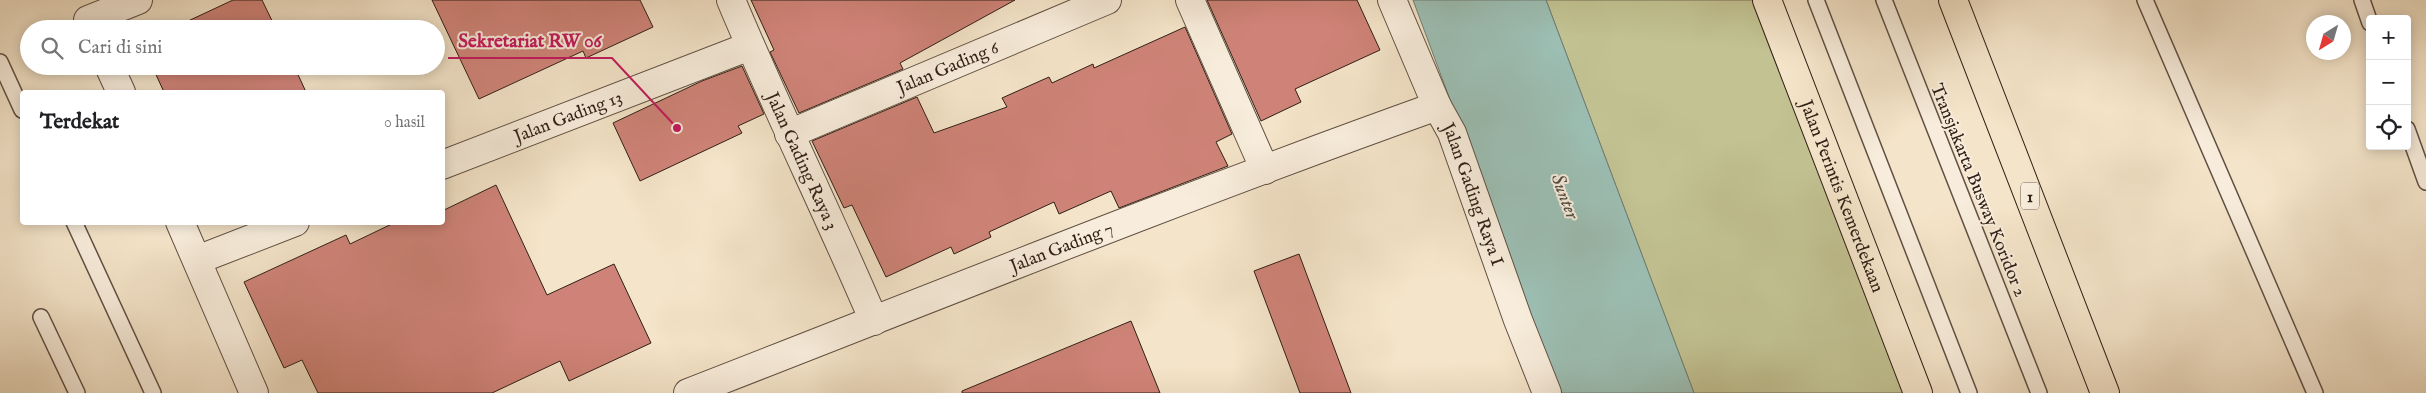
<!DOCTYPE html>
<html lang="id">
<head>
<meta charset="utf-8">
<style>
  :root { --surface:#fff; --page:#f2f2f2; --text:#202124; --muted:#757577; --line:#e0e0e0 }
  body { margin:0; font-family:"IM FELL English",serif; background:var(--page); color:var(--text) }
  .controls { position:absolute; right:15px; top:15px; display:grid; overflow:hidden; border-radius:5px; box-shadow:0 2px 12px #0003 }
  .controls button { width:45px; height:45px; display:grid; place-items:center; padding:0; border:0; border-bottom:1px solid var(--line); background:var(--surface); color:var(--text); font:25px sans-serif }
  .compass { position:absolute; left:2306px; top:15px; width:45px; height:45px; border-radius:50%; background:var(--surface); box-shadow:0 2px 12px #0003; rotate:217deg }
  .list { margin:0; padding:0; list-style:none }
  h2 { display:flex; justify-content:space-between; align-items:center; height:65px; margin:0; padding:0 20px; font-size:21px }
  h2 small { font-size:16px; font-weight:400; color:var(--muted) }
  .icon { flex:none; width:28px; height:28px; fill:none; stroke:currentColor; stroke-width:2; stroke-linecap:round; stroke-linejoin:round }
  .map { position:relative; flex:none; width:2426px; height:393px; overflow:hidden }
  .search { position:absolute; background:var(--surface); box-shadow:0 2px 12px #0003; left:20px; top:20px; width:425px; height:55px; display:flex; align-items:center; gap:12px; box-sizing:border-box; padding:0 18px; border-radius:28px; color:var(--muted); font-size:19px }
  .panel { position:absolute; background:var(--surface); box-shadow:0 2px 12px #0003; left:20px; top:90px; width:425px; height:135px; border-radius:5px }
  .map>svg:first-child { display:block }
</style>
</head>
<body>
<div class="map">
<svg width="2426" height="393" viewBox="0 0 2426 393">
  <rect width="100%" height="100%" fill="#f4e4c9"/>
  <filter id="stains"><feTurbulence type="fractalNoise" baseFrequency=".004" numOctaves="4"/><feColorMatrix values="0 0 0 0 .2 0 0 0 0 .09 0 0 0 0 .02 0 0 0 .5 -.17"/></filter>
  <radialGradient id="worn" r=".72"><stop offset=".6" stop-color="#630" stop-opacity="0"/><stop offset="1" stop-color="#630" stop-opacity=".3"/></radialGradient>
  <path fill="#c2c292" stroke="#787054" d="M1546,0H1759L1913,393H1694Z"/>
  <path fill="#9cbfb4" stroke="#707f75" d="M1413,0H1546L1694,393H1559Z"/>
  <path fill="#cf8378" stroke="#2f1f16" d="M233,0H262L276,29H171Z
    M432,0H640L653,27L586,58L583,51L479,99Z
    M751,0H1015L900,63L903,69L799,113L770,52L774,50Z
    M1207,0H1357L1380,50L1295,89L1301,102L1261,121Z
    M1185,27L1232,134L1216,142L1228,166L1119,208L1111,191L1059,214L1054,202L989,232L991,237L954,254L951,247L886,277L852,205L844,208L812,141L917,97L934,133L1007,107L1002,98L1049,77L1052,83L1093,64L1094,68Z
    M152,66H294L306,92H164Z
    M742,66L764,114L738,126L742,133L640,181L613,123L702,81Z
    M496,185L547,295L614,264L651,343L569,381L560,361L492,393H318L302,360L284,368L244,282L346,235L350,244L396,222H442V211Z
    M1299,254L1351,393H1300L1254,271Z
    M1131,321L1160,393H962V391Z"/>
  <g fill="none" stroke-linecap="round" stroke-linejoin="round">
    <defs>
      <path id="lane" d="M1816,0L1969,393
        M1884,0L2039,393
        M2145,0L2315,393
        M2362,0L2370,23
        M0,62L22,110
        M2407,129L2426,182
        M74,222L153,393
        M41,317L77,393"/>
      <g id="street">
        <path id="s1" d="M731,0C776,108 828,213 874,321"/>
        <path d="M1190,0L1265,170"/>
        <path id="s2" d="M1392,0L1437,106L1452,133L1518,320L1547,393"/>
        <path d="M88,20L138,0"/>
        <path d="M109,66L121,92"/>
        <path id="s3" d="M789,134L1107,0"/>
        <path id="s4" d="M442,165L750,46"/>
        <path d="M180,222L254,393"/>
        <path d="M197,260L295,222"/>
        <path id="s5" d="M688,393C937,296 1185,196 1437,106"/>
      </g>
      <g id="highway">
        <path id="s6" d="M1767,0L1918,393"/>
        <path d="M1953,0L2105,393"/>
      </g>
    </defs>
    <use href="#lane" stroke="#605043" stroke-width="18"/>
    <use href="#street" stroke="#605043" stroke-width="30"/>
    <use href="#highway" stroke="#2f1f16" stroke-width="30"/>
    <use href="#lane" stroke="#f8eddc" stroke-width="15"/>
    <use href="#street" stroke="#f8eddc" stroke-width="28"/>
    <use href="#highway" stroke="#f4e4c9" stroke-width="28"/>
  </g>
  <g text-anchor="middle" stroke-width="4" stroke-linejoin="round" paint-order="stroke">
    <rect fill="#f8eddc" stroke="#6b5d51" stroke-width="1" x="2021" y="182.5" width="18" height="27" rx="4"/>
    <g font-size="16" font-weight="bold" fill="#2f1f16">
      <text x="2030" y="202">1</text>
    </g>
    <g font-size="18" fill="#2f1f16" stroke="#f8eddc">
      <text dy="6" stroke="none"><textPath href="#s3" startOffset="172">Jalan Gading 6</textPath></text>
      <text dy="6" stroke="none"><textPath href="#s4" startOffset="135">Jalan Gading 13</textPath></text>
      <text dy="6" stroke="none"><textPath href="#s1" startOffset="176">Jalan Gading Raya 3</textPath></text>
      <text transform="translate(1979 190) rotate(68)" y="6">Transjakarta Busway Koridor 2</text>
      <text dy="6" stroke="none"><textPath href="#s2" startOffset="211">Jalan Gading Raya I</textPath></text>
      <text dy="6" stroke="none"><textPath href="#s6" startOffset="210">Jalan Perintis Kemerdekaan</textPath></text>
      <text dy="6" stroke="none"><textPath href="#s5" startOffset="401">Jalan Gading 7</textPath></text>
    </g>
    <g font-size="19" font-style="italic" fill="#504f45" stroke="#f8eddc">
      <text transform="translate(1566 196) rotate(69)" y="7">Sunter</text>
    </g>
  </g>
  <path fill="none" stroke="#c2185b" stroke-width="2" d="M677 128L612 58H448"/>
  <circle fill="#c2185b" stroke="#f8eddc" stroke-width="2" cx="677" cy="128" r="5"/>
  <g font-size="19" text-anchor="middle" font-weight="bold" fill="#c2185b" stroke="#f8eddc" stroke-width="4" stroke-linejoin="round" paint-order="stroke">
    <text x="530" y="47">Sekretariat RW 06</text>
  </g>
  <rect width="100%" height="100%" filter="url(#stains)"/>
  <rect width="100%" height="100%" fill="url(#worn)"/>
</svg>
<div class="controls">
<button>+</button>
<button>−</button>
<button><svg class="icon" aria-label="locate" viewBox="0 0 24 24"><circle cx="12" cy="12" r="6"/><path d="M12 2v4M12 18v4M2 12h4M18 12h4"/></svg></button>
</div>
<svg class="compass" viewBox="-18 -18 36 36"><path d="M0-13l5 13h-10z" fill="#e53935"/><path d="M0 13l5-13h-10z" fill="#757577"/></svg>
<div class="search"><svg class="icon" aria-label="search" viewBox="0 0 24 24"><circle cx="10" cy="10" r="6"/><path d="M15 15l6 6"/></svg>Cari di sini</div>
<section class="panel">
<h2>Terdekat<small>0 hasil</small></h2>
<ul class="list">
</ul>
</section>
</div>
</body>
</html>
